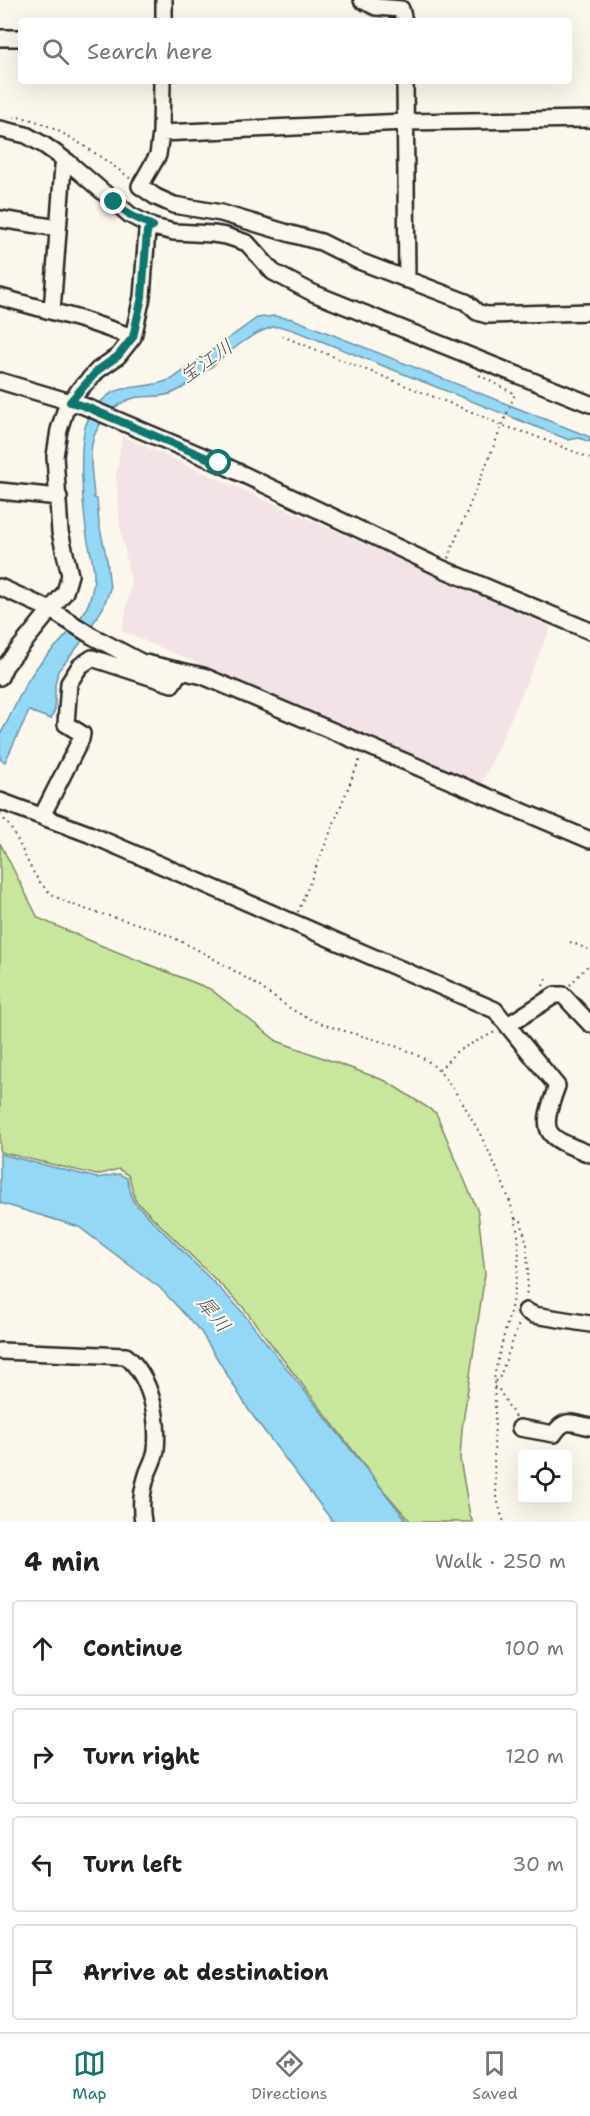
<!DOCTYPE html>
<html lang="en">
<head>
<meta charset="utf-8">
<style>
  :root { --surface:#fff; --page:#f6f6f6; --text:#202124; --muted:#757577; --line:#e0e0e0; --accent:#0f766e }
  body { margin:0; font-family:"Shantell Sans","Klee One",sans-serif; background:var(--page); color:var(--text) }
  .controls { position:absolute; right:18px; bottom:18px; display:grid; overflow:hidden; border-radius:6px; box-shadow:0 6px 24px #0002 }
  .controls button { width:54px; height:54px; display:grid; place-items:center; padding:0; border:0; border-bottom:2px solid var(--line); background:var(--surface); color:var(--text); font:30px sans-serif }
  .stop { position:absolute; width:18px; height:18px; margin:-14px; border:4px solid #0f766e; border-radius:50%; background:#fff }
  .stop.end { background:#0f766e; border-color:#fff; box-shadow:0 2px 6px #0008 }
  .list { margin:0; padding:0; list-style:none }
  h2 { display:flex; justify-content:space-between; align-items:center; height:78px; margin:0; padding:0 24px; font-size:26px }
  h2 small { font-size:20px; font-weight:400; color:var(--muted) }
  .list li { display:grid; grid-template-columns:39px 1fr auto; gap:18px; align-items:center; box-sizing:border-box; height:96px; margin:0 12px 12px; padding:0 12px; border:2px solid var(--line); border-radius:6px }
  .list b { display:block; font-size:22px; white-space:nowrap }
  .list em { font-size:20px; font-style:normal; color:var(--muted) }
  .icon { flex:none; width:33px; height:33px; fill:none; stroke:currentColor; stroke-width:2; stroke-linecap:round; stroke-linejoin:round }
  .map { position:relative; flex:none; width:590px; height:1522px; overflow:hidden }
  .search { position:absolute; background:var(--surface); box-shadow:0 6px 24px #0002; left:18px; right:18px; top:18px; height:66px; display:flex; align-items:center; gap:15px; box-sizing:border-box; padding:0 21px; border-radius:6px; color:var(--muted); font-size:22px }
  .sheet { height:510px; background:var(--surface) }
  nav { display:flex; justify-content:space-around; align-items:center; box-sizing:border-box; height:84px; border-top:2px solid var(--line); background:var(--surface); font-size:16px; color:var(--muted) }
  nav a { display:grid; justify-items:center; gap:3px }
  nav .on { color:var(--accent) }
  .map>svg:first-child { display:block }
</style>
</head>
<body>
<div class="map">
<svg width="590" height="1522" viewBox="0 0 590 1522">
  <rect width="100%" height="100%" fill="#fbf7ec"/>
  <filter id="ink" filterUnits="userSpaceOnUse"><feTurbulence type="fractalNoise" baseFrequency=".0167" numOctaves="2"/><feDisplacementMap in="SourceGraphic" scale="12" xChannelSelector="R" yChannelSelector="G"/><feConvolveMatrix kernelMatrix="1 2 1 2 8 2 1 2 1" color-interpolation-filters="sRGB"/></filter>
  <g filter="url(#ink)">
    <path fill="#f4e3e6" d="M122,436L551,627L482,784L122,631L131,583L120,526L116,477Z"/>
    <path fill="#c9e69d" stroke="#7a8864" stroke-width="1.5" d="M0,843L38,918L100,945L210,989L277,1041L386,1081L436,1113L478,1212L485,1274L462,1429L460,1459L470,1516L473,1522H411L384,1491L242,1306L135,1200L129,1176L119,1169L97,1175L0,1152Z"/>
    <path fill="#94d8f6" stroke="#6a93a5" stroke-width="1.5" d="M274,316L293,319L590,437V442L579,438L569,440L301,333C291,330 280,324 270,328C236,339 207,376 175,392C161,399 148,395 134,398C120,401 106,414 99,426C85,447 93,475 94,498L97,499L99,524L107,560L110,589L103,608L79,645L58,671L55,685V709L51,719L29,711L5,762L0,759C0,752 0,743 0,736C1,731 6,725 8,720C18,700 27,678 42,661C59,642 84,622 91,596C99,567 89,556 86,529C83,506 77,439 88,420C113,374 135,395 172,379L257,318Z
      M0,1154L97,1178L119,1174L127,1178L133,1201L239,1308L408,1522H333L250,1412L201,1332L160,1288L79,1227L0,1203Z"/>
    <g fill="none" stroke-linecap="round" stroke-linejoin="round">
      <defs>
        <path id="minor" d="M362,0L376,7L401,9L404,21
          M164,21V0
          M0,38H21
          M162,81L161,133L158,155L140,186L156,197L174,205L221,213L291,234L321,242L359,261L466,302L477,312L487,315L590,312
          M405,81L407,280
          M0,129L26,135L44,145L68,162L130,215L153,227L174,232L213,234L226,236L247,243L273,272L313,293L590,404
          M161,133L405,122L590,119
          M0,219L58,228
          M0,297L83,320L133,337
          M52,311L63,166L68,162
          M0,381L84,406L219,463L443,569L590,631
          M0,491L59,497
          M0,587L51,610L92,636L141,662L203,676L590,840
          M0,677L5,666L65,592L70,575L60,532L55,456L59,430L65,411L79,390L98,370L118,356L133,337L142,297L147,231L153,227
          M0,801L89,834L495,1010L557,1086C539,1135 544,1136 590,1154
          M42,816L81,739L82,734L66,724L69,683L80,666L92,658L172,684L180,671
          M508,1025L555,995H563L590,1024
          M526,1311L534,1315L590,1324
          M0,1351L126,1356C151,1377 159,1418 156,1450C155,1457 151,1465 148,1472C142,1490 140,1504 143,1522
          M520,1428L554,1434C565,1417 573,1423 590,1427"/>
      </defs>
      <use href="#minor" stroke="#2b2b2b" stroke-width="20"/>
      <path stroke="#2b2b2b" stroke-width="2" stroke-dasharray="1.5 4.5" stroke-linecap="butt" d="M13,117C44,115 105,159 131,179
        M282,336L484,417L503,426L527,433L590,458
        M448,558L515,394L475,373
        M0,815C25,839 27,883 60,899C92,915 132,919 165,934C197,948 227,966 257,985C273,996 290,1010 308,1018C346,1035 390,1039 426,1060C458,1079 504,1178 514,1215C529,1265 505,1323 495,1373C493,1384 495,1396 495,1408C495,1445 490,1487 504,1522
        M298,912L361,756
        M570,942L590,950
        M570,985L590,963
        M543,986L546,978
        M439,1070L457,1051L495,1032
        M515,1219L521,1221L527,1245L528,1274L526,1298
        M495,1381L499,1379L520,1321
        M494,1387L498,1388L515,1417"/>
      <use href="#minor" stroke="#fbf7ec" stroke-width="15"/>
    </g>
  </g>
  <g fill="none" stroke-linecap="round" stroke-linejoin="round" filter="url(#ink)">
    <path stroke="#0f766e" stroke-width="8" d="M114,202L130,215L153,226L147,231L142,297L133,337L118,356L98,370L70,402L84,406L219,463"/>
  </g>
  <g text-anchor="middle" stroke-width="4.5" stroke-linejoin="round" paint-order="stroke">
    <g font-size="20" font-style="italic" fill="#45565e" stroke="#fbf7ec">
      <text transform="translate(206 361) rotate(-35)" y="7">宝江川</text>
      <text transform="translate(214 1314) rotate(51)" y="7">犀川</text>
    </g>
  </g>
</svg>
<div class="controls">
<button><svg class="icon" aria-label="locate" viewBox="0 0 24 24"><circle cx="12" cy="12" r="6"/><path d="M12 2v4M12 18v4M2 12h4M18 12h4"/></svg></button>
</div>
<div class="stop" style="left:219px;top:463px"></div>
<div class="stop end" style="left:114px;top:202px"></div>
<div class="search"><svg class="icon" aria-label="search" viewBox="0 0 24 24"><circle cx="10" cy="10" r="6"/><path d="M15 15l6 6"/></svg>Search here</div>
</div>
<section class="sheet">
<h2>4 min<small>Walk · 250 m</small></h2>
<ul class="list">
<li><svg class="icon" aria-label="ahead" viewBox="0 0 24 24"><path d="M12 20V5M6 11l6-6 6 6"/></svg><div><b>Continue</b></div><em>100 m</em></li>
<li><svg class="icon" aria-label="right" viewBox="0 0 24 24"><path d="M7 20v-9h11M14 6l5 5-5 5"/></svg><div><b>Turn right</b></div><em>120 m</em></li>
<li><svg class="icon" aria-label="left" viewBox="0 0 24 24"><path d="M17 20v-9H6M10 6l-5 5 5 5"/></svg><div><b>Turn left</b></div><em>30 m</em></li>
<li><svg class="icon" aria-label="arrive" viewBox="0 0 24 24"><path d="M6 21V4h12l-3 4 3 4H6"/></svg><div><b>Arrive at destination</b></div></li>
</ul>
</section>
<nav>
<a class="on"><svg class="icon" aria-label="map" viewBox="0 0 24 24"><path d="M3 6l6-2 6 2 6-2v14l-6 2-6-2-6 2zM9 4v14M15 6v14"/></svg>Map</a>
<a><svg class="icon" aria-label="directions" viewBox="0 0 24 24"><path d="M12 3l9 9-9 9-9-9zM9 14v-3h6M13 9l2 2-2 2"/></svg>Directions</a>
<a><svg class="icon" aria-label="saved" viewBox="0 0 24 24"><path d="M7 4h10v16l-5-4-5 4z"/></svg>Saved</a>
</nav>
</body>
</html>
